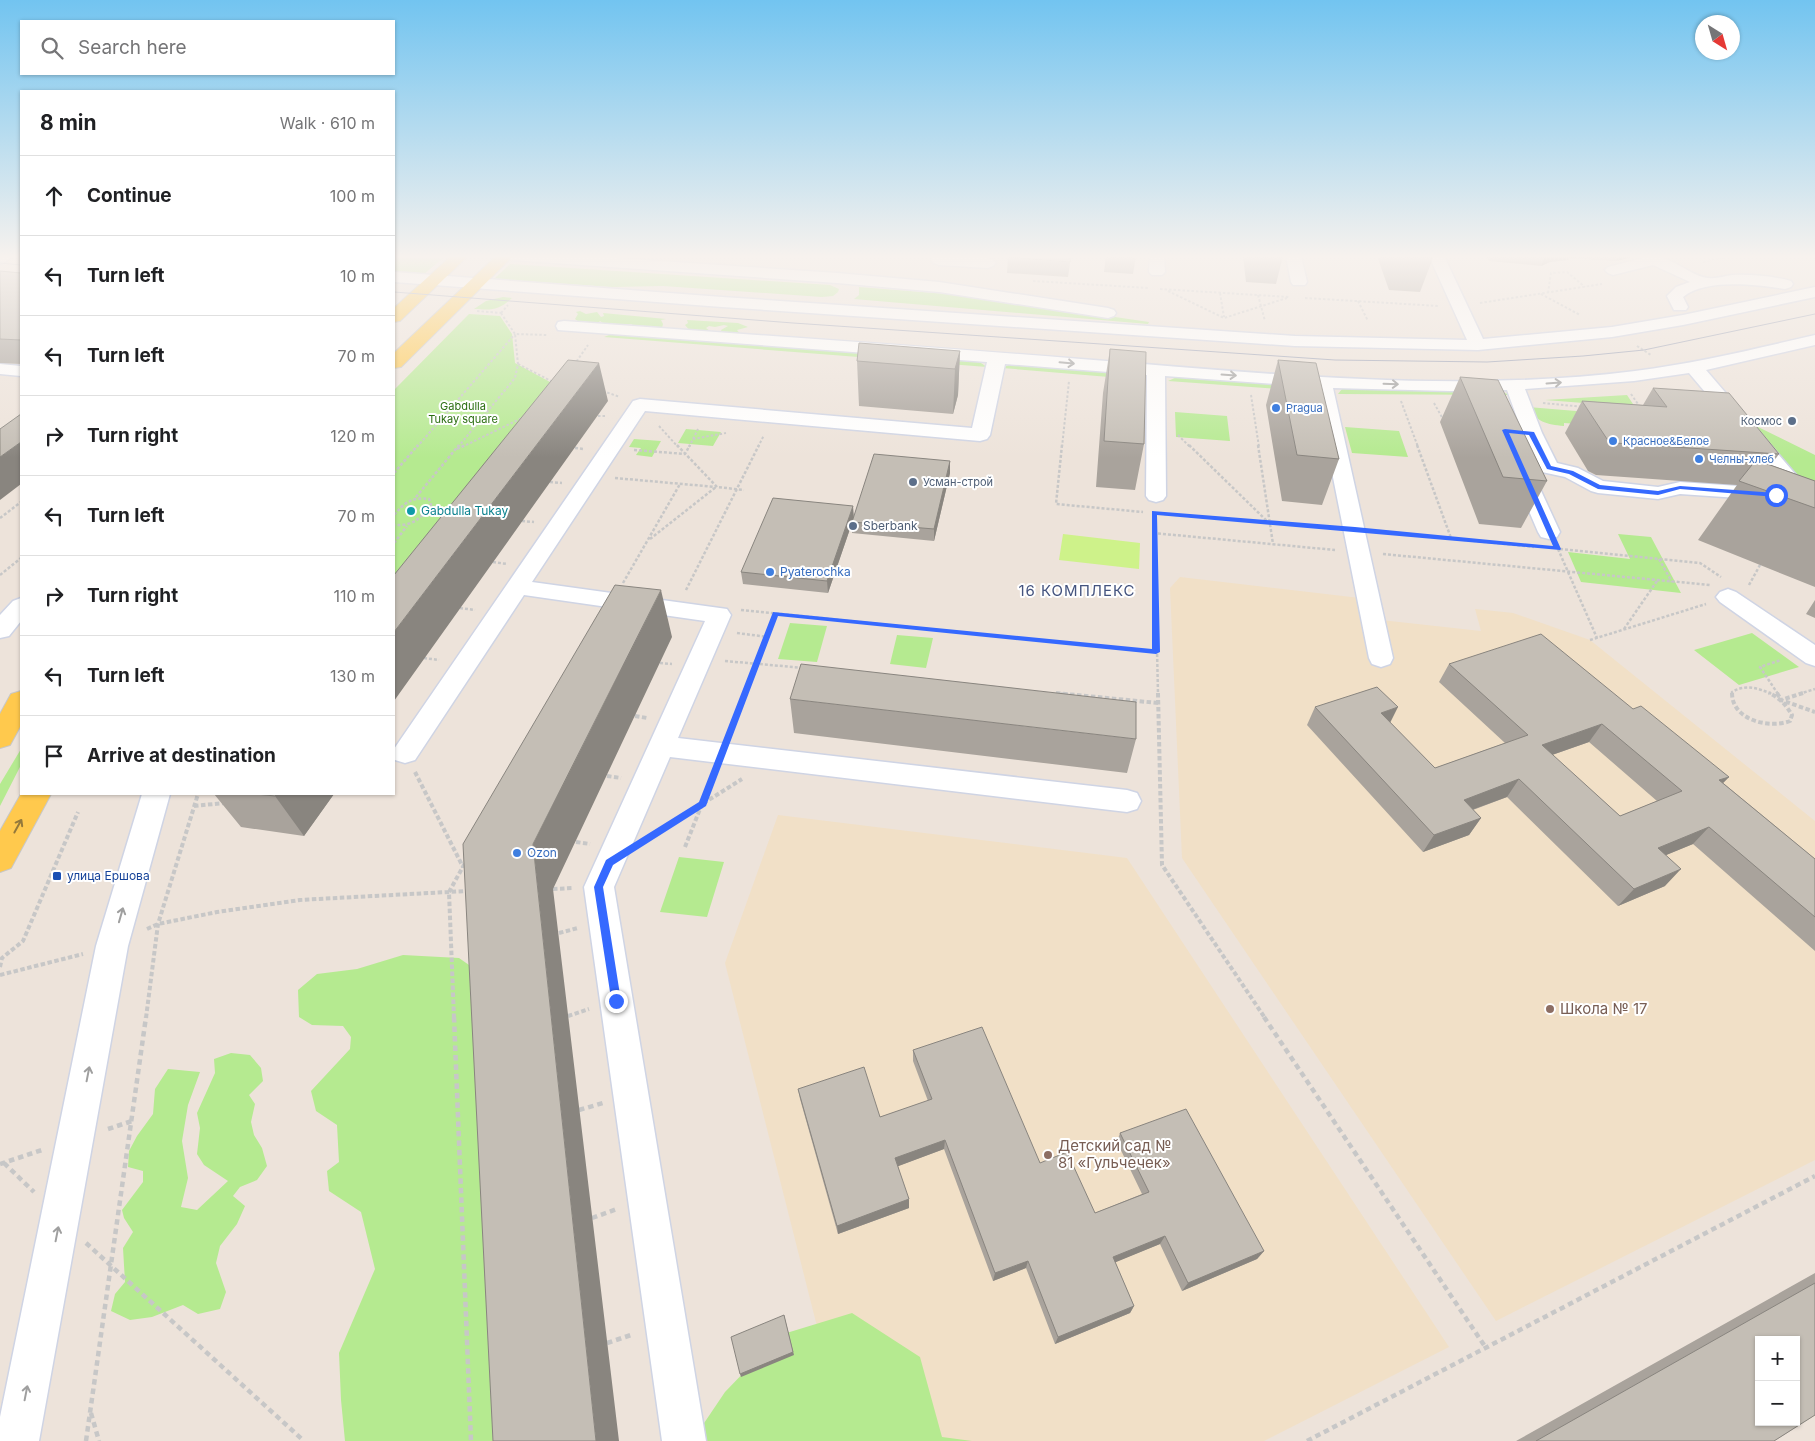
<!DOCTYPE html>
<html lang="en">
<head>
<meta charset="utf-8">
<style>
  :root { --surface:#fff; --page:#f2f2f2; --text:#202124; --muted:#757577; --line:#e0e0e0 }
  body { margin:0; font-family:Inter,sans-serif; background:var(--page); color:var(--text) }
  .controls { position:absolute; right:15px; bottom:15px; display:grid; overflow:hidden; border-radius:0px; box-shadow:0 1px 4px #0004 }
  .controls button { width:45px; height:45px; display:grid; place-items:center; padding:0; border:0; border-bottom:1px solid var(--line); background:var(--surface); color:var(--text); font:25px sans-serif }
  .compass { position:absolute; left:1695px; top:15px; width:45px; height:45px; border-radius:50%; background:var(--surface); box-shadow:0 1px 4px #0004; rotate:143deg }
  .stop { position:absolute; width:15px; height:15px; margin:-11px; border:4px solid #3569ff; border-radius:50%; background:#fff }
  .stop.end { background:#3569ff; border-color:#fff; box-shadow:0 1px 5px #0008 }
  .list { margin:0; padding:0; list-style:none }
  h2 { display:flex; justify-content:space-between; align-items:center; height:65px; margin:0; padding:0 20px; font-size:21px }
  h2 small { font-size:16px; font-weight:400; color:var(--muted) }
  .list li { display:grid; grid-template-columns:32px 1fr auto; gap:15px; align-items:center; box-sizing:border-box; height:80px; padding:0 20px; border-top:1px solid var(--line) }
  .list b { display:block; font-size:19px; white-space:nowrap }
  .list em { font-size:16px; font-style:normal; color:var(--muted) }
  .icon { flex:none; width:28px; height:28px; fill:none; stroke:currentColor; stroke-width:2; stroke-linecap:round; stroke-linejoin:round }
  .map { position:relative; flex:none; width:1815px; height:1441px; overflow:hidden }
  .search { position:absolute; background:var(--surface); box-shadow:0 1px 4px #0004; left:20px; top:20px; width:375px; height:55px; display:flex; align-items:center; gap:12px; box-sizing:border-box; padding:0 18px; border-radius:0px; color:var(--muted); font-size:19px }
  .panel { position:absolute; background:var(--surface); box-shadow:0 1px 4px #0004; left:20px; top:90px; width:375px; height:705px; border-radius:0px }
  .map>svg:first-child { display:block }
</style>
</head>
<body>
<div class="map">
<svg width="1815" height="1441" viewBox="0 0 1815 1441">
  <rect width="100%" height="100%" fill="#ede3da"/>
  <path fill="#f1e0c7" d="M1180,577L1360,598L1372,619L1481,631L1475,609L1513,613L1590,640L1815,821V1160L1496,1321L1182,858L1170,588Z
    M778,815L1127,858L1449,1347L1264,1441H846L725,963Z"/>
  <path fill="#b5ea90" d="M394,257L442,259L424,274L394,272Z
    M510,264L830,285L839,289L838,292L833,296L822,297L663,286L612,287L494,279Z
    M859,287L972,296L1149,322L1148,324L854,299L859,295Z
    M503,297L512,298C498,311 492,310 474,309L486,301Z
    M580,311L586,314L597,312L601,317L604,316L603,313L666,319L661,320L663,324L662,328L653,329L647,327L642,330L631,324L607,326L600,321L597,324L583,325L575,319L578,314L576,312Z
    M469,314L500,316L512,334L515,363L563,389L394,607V390Z
    M687,320L738,323L748,327L737,330L741,335L722,333L721,330L728,326L724,325L715,327L709,326L706,328L710,331L709,333L690,331L685,325L688,323Z
    M617,332L978,361L987,367L604,337Z
    M1011,364L1145,374V380L1002,368Z
    M1177,377L1309,387L1319,392L1168,381Z
    M1342,389L1495,390L1511,395L1338,394Z
    M1627,395L1635,407L1545,400Z
    M1528,407L1600,413L1607,426L1564,423V426C1546,424 1538,423 1528,407Z
    M1175,412L1227,416L1230,441L1176,437Z
    M1752,424L1815,455V497Z
    M1345,427L1399,431L1408,457L1352,453Z
    M686,429L721,432L713,446L678,443Z
    M634,439L661,441L652,457L636,455L641,448L629,447Z
    M1618,534L1651,537L1681,593L1581,582L1568,552L1630,559Z
    M790,623L827,626L817,662L778,659Z
    M1752,633L1799,667L1739,685L1694,650Z
    M897,635L933,638L926,668L890,664Z
    M21,749V765L0,806V784Z
    M679,857L724,862L707,917L660,912Z
    M403,955L459,958L482,974L509,1441H345L341,1400L339,1353L375,1269L361,1212L329,1191L327,1171L339,1162L337,1125L316,1111L311,1091L350,1049L351,1037L343,1026L312,1025L299,1017L298,990L317,974L357,969Z
    M231,1053L250,1055L261,1068L263,1081L249,1095L255,1104L251,1122L254,1135L262,1148L267,1166L257,1180L240,1187L233,1196L245,1206L237,1224L220,1246L216,1263L226,1292L220,1309L198,1314L183,1305L152,1317L130,1320L111,1311L115,1294L125,1282L123,1248L133,1232L124,1218L122,1210L143,1182V1171L128,1167L129,1151L137,1136L153,1114L155,1089L168,1069L200,1072L188,1105L182,1141L188,1178L181,1207L197,1210L228,1181L204,1165L197,1154L200,1128L197,1113L215,1073L214,1059Z
    M852,1313L920,1357L942,1437L972,1441H675L694,1438L725,1392L780,1335Z"/>
  <path fill="#cef28a" d="M1063,534L1140,543L1139,569L1059,560Z"/>
  <g fill="none" stroke-linecap="round" stroke-linejoin="round">
    <defs>
      <path id="minor" d="M0,256H12L5,262L0,264Z
        M504,256H585L837,273L939,282L1108,308L1114,310L1116,313L1114,316L1108,318L939,292L837,283L511,260Z
        M935,256L988,258L993,260L996,263L993,266L988,268L939,265L934,263L931,260Z
        M1150,256H1164L1165,272L1162,275H1152L1149,272Z
        M1286,256H1301L1307,282L1305,285H1293L1291,282Z
        M1429,256H1444L1483,339L1612,327L1683,315L1815,287V297L1683,325L1612,337L1478,350L1295,346L722,307L394,282V272L722,297L1295,336L1467,340Z
        M1651,256C1672,256 1693,278 1709,278C1716,279 1725,276 1732,275C1751,274 1772,276 1791,281L1793,284L1791,287L1785,289C1757,285 1707,278 1683,297L1688,307L1686,310H1674L1667,296L1676,287L1690,282L1653,265L1613,275L1608,273L1605,270L1608,267Z
        M564,321C736,334 909,345 1081,359C1264,373 1451,394 1635,371C1696,363 1755,349 1815,335V345L1706,370L1815,497V516L1808,514L1689,373L1634,381L1525,389L1542,433L1557,463L1578,468L1603,481L1658,487L1680,482L1768,488L1775,490L1778,494L1775,498L1768,500L1680,494L1658,499L1598,493L1591,491L1565,477L1542,472L1525,438L1507,435L1504,431L1507,427L1520,426L1507,390L1450,391L1333,388L1393,658L1390,664L1381,667L1372,664L1369,658L1315,387L1165,376L1166,496L1163,500L1156,502L1149,500L1146,496L1147,375L1005,364L990,435L987,439L980,441L645,411L532,582L727,609L731,615L678,738L1127,790L1137,793L1141,801L1137,809L1127,812L670,757L614,887L706,1441H662L584,887L705,621L524,595L415,760L405,763L395,760L394,749L633,401L640,399L972,428L987,362L558,330L556,326L558,322Z
        M0,364L21,366V376L0,374Z
        M1521,463L1528,465L1531,469L1560,532L1557,537L1549,539L1541,537L1538,532L1511,469L1514,465Z
        M1728,589L1736,592L1815,645V666L1806,663L1720,602L1716,597L1720,592Z
        M21,598V621L9,636L0,638V615L13,601Z
        M142,794H170L128,946L39,1441H0V1417L96,946Z"/>
      <path id="major" d="M451,256H468L400,321L394,322V308Z
        M496,256H513L401,367L394,368V353Z
        M21,691V725L10,745L0,748V714L11,694Z
        M21,794H51L11,868L0,872V831Z"/>
    </defs>
    <use href="#minor" stroke="#cfd4e4" stroke-width="3"/>
    <use href="#major" stroke="#c7c7c7" stroke-width="2"/>
    <path stroke="#c7c7c7" stroke-width="2" stroke-dasharray="2.5 2" stroke-linecap="butt" d="M1703,262L1730,256
      M1033,281L1149,288
      M1160,289L1289,297
      M1168,291L1224,318L1287,298
      M1220,293L1224,317
      M1548,293L1551,273L1567,272L1585,287
      M1541,294L1580,315
      M1258,295L1265,321
      M1305,298L1439,306
      M1358,301L1368,321
      M1480,303L1602,284
      M477,311L501,313
      M501,313L515,334L547,335
      M501,313L508,305
      M1637,346L1651,355
      M518,364L555,383
      M574,365L588,345
      M603,391L620,397
      M1631,394L1640,407
      M1251,395L1259,447
      M1401,401L1418,447
      M1434,403L1444,421
      M1543,403L1584,407
      M598,416H607
      M659,426L678,447
      M1178,435L1190,447
      M693,439L726,433
      M417,447L515,334
      M458,447L515,378L518,364L515,334
      M462,447L524,417
      M689,447L698,429
      M758,447L764,435
      M1062,447L1069,381"/>
    <path stroke="#c7c7c7" stroke-width="2.5" stroke-dasharray="3 2" stroke-linecap="butt" d="M677,445L717,487L744,490
      M1062,445L1056,504L1143,512
      M1189,445L1267,521
      M1258,445L1273,544
      M1417,445L1451,538
      M575,448L584,449
      M457,449L465,445
      M634,450L685,454L690,445
      M394,473L418,445
      M615,478L716,487
      M550,482L562,483
      M416,497L459,445
      M1154,514L1158,694
      M1164,514L1330,527
      M394,515C405,502 412,497 429,499L431,505C420,519 413,526 394,525
      M0,518L21,502
      M522,521L534,522
      M1378,531L1534,547
      M1153,533L1335,550
      M650,539L716,487
      M394,543L407,526
      M1558,549L1597,638
      M1560,549L1700,563L1721,577
      M1383,554L1710,585
      M1659,559L1672,582
      M493,562L507,564
      M0,575L21,558
      M623,583L680,484
      M1749,585L1760,565
      M686,590L759,445
      M460,608L475,610
      M741,610L1156,652
      M1624,629L1657,581
      M737,633L768,637L745,694
      M768,637L775,614
      M1590,640L1706,604
      M424,658L439,660
      M725,661L804,668
      M660,663L672,664
      M1056,693L1068,694
      M1732,694V692C1745,684 1758,688 1772,694
      M1778,694L1760,667L1781,660
      M1799,694L1815,689"/>
    <path stroke="#c7c7c7" stroke-width="4" stroke-dasharray="4.5 2.5" stroke-linecap="butt" d="M1056,693L1158,703
      M1158,693L1162,865L1265,1018
      M1732,693C1732,720 1769,729 1790,721L1792,715C1786,705 1780,698 1769,693
      M1777,693L1780,698
      M1803,693L1781,700L1815,712
      M635,716L647,718
      M730,733L746,693
      M415,772L463,867
      M607,776L621,778
      M194,806L224,803
      M650,837L742,779
      M576,842L590,844
      M685,847L713,776
      M553,889L573,888
      M147,929L158,924L217,912L300,900L467,891
      M559,933L578,928
      M0,967L2,958L23,941L78,812
      M0,975L83,954
      M568,1016L589,1009
      M146,1018L158,924L198,794
      M454,1018L449,892L465,863"/>
    <path stroke="#c7c7c7" stroke-width="4.5" stroke-dasharray="5.5 4" stroke-linecap="butt" d="M454,1017L471,1441
      M1264,1017L1486,1348
      M579,1110L603,1103
      M108,1129L132,1121
      M4,1163L34,1192
      M0,1164L42,1150
      M592,1218L617,1209
      M86,1243L304,1441
      M607,1343L634,1334
      M91,1413L99,1441
      M86,1441L146,1017
      M1307,1441L1815,1176"/>
    <use href="#minor" fill="#fff" fill-rule="evenodd"/>
    <use href="#major" fill="#ffc94d" fill-rule="evenodd"/>
    <path stroke="#9ca2b6" stroke-width="1" d="M0,263L21,265
      M394,292L793,323L1335,360L1487,362L1583,356L1644,350L1815,314"/>
  </g>
  <path fill="#a9a39c" fill-rule="evenodd" d="M1008,256H1071L1068,277L1007,273Z
    M1106,256H1136L1133,274L1104,272Z
    M1243,256H1283L1276,284L1246,282Z
    M1377,256H1433V258L1420,292L1389,290Z
    M1486,256H1636L1616,261L1569,258L1568,260L1550,262L1541,266L1489,261Z
    M0,271L21,273V364L0,363Z
    M1110,349L1144,444L1135,490L1096,487L1103,393Z
    M960,351L958,395L953,414L859,406L857,361Z
    M1278,360L1339,459L1322,505L1282,501L1266,405Z
    M1460,377L1547,481L1521,528L1479,524L1440,422Z
    M1653,388L1779,454L1771,465L1815,481V587L1698,540L1737,485L1596,475L1588,471L1565,433L1582,401L1643,405Z
    M950,461V473L934,541L852,533V523L828,593L743,584L741,572L854,516Z
    M1815,600V618L1806,614Z
    M1449,664L1633,709L1729,777L1723,783L1815,859V951L1693,844L1666,855L1665,886L1618,906L1507,797L1473,810L1481,818L1469,835L1423,852L1307,725L1315,707L1390,723L1435,768L1505,743L1439,682ZM1589,742L1657,801L1620,816L1552,755Z
    M790,699L1136,739L1127,773L794,733Z
    M214,794H334L304,836L241,827Z
    M913,1050L1040,1163L1095,1213L1142,1194L1117,1142L1120,1133L1264,1251L1257,1259L1182,1291L1160,1244L1115,1262L1134,1306L1130,1313L1055,1344L1026,1268L993,1281L944,1149L898,1166L909,1208L838,1234L800,1099L798,1089L880,1117L928,1101L913,1061Z
    M1815,1273V1415L1774,1441H1516Z"/>
  <path fill="#89857f" d="M1545,256H1570L1568,260L1550,262L1541,266Z
    M1619,256H1636L1616,261Z
    M960,351L958,395L953,414L955,369Z
    M599,363L608,401L394,701V632Z
    M21,442V484L0,500V457Z
    M950,461V473L934,541V529Z
    M853,506L854,518L852,522V523L828,593L827,581Z
    M661,590L672,637L553,889L619,1441H596L533,844Z
    M1398,707L1389,725L1381,713Z
    M1602,724L1589,742L1529,763L1542,745Z
    M1729,777L1712,794L1719,780Z
    M1519,779L1507,797L1452,817L1464,800Z
    M277,794H334L304,836L275,796Z
    M1481,818L1469,835L1423,852L1434,835Z
    M1709,827L1693,844L1642,865L1658,848Z
    M1681,869L1665,886L1618,906L1634,889Z
    M945,1140L944,1149L896,1167L895,1158Z
    M909,1199V1208L838,1234L837,1226Z
    M1165,1236L1160,1244L1109,1265L1113,1257Z
    M1264,1251L1257,1259L1182,1291L1188,1283Z
    M1028,1261L1026,1268L993,1281L995,1273Z
    M1134,1306L1130,1313L1055,1344L1058,1337Z
    M784,1315L794,1355L741,1377L740,1374Z"/>
  <path fill="#c4beb5" stroke="#89857f" fill-rule="evenodd" d="M1008,256H1070V262L1008,257Z
    M1414,256H1433V258Z
    M0,271L21,273V340L0,339Z
    M859,343L960,351L955,369L857,361Z
    M1110,349L1146,352L1144,444L1104,441Z
    M568,360L599,363L394,632V575Z
    M1278,360L1316,363L1339,459L1297,455Z
    M1460,377L1498,380L1547,481L1503,477Z
    M1653,388L1729,393L1779,454L1615,443L1607,439L1582,401L1667,407Z
    M21,414V442L0,457V429Z
    M874,454L950,461L934,529L852,522Z
    M1756,460L1815,481V508L1739,481Z
    M773,498L853,506L827,581L741,572Z
    M615,585L661,590L533,844L596,1441H493L463,844Z
    M1541,634L1633,709L1641,706L1729,777L1719,780L1815,859V917L1709,827L1658,848L1681,869L1634,889L1519,779L1464,800L1481,818L1434,835L1315,707L1377,687L1398,707L1381,713L1435,768L1528,735L1449,664ZM1602,724L1682,791L1620,816L1542,745Z
    M801,664L1136,702V739L790,699Z
    M256,794H277L275,796Z
    M982,1027L1040,1163L1067,1152L1095,1213L1149,1192L1120,1133L1186,1109L1264,1251L1188,1283L1165,1236L1113,1257L1134,1306L1058,1337L1028,1261L995,1273L945,1140L895,1158L909,1199L837,1226L798,1089L864,1067L880,1117L932,1099L913,1050Z
    M1815,1283V1415L1774,1441H1536ZM1759,1340H1796V1422H1759Z
    M784,1315L793,1352L740,1374L731,1337Z"/>
  <defs><path id="oneway-shaft" d="M-6 0H5M1.5-3L5.5 0L1.5 3" fill="none" stroke-width="1.6" stroke-linecap="round" stroke-linejoin="round" transform="scale(1.25)"/></defs>
  <g stroke="#9f9f9f">
    <use href="#oneway-shaft" transform="translate(1067 363) rotate(5)"/>
    <use href="#oneway-shaft" transform="translate(1229 375) rotate(4)"/>
    <use href="#oneway-shaft" transform="translate(1554 383) rotate(-4)"/>
    <use href="#oneway-shaft" transform="translate(1391 384) rotate(2)"/>
    <use href="#oneway-shaft" transform="translate(121 915) rotate(-74)"/>
    <use href="#oneway-shaft" transform="translate(88 1074) rotate(-79)"/>
    <use href="#oneway-shaft" transform="translate(57 1234) rotate(-79)"/>
    <use href="#oneway-shaft" transform="translate(26 1393) rotate(-79)"/>
  </g>
  <use stroke="#94793b" href="#oneway-shaft" transform="translate(18 826) rotate(-61)"/>
  <linearGradient id="sky" x2="0" y2="1"><stop stop-color="#72c4f0"/><stop offset="0.56" stop-color="#f7f2ee"/><stop offset="1" stop-color="#f7f2ee" stop-opacity="0"/></linearGradient>
  <rect width="1815" height="458" fill="url(#sky)"/>
  <path fill="#3569ff" d="M1505,429L1534,432L1551,466L1573,471L1600,485L1658,491L1680,486L1776,493L1779,495L1776,497L1680,489L1658,495L1598,489L1569,474L1547,469L1529,435L1509,433L1561,549L1560,550L1157,515L1160,652L1156,654L778,616L706,806L613,865L603,887L621,1001L620,1005H612L594,887L606,860L699,802L773,612L1152,649V511L1355,527L1553,546L1502,430Z"/>
  <g fill="#3f7fe0" stroke="#fff" stroke-width="2">
    <circle cx="1276" cy="408" r="5"/>
    <circle cx="1613" cy="441" r="5"/>
    <circle cx="1699" cy="459" r="5"/>
    <circle cx="770" cy="572" r="5"/>
    <circle cx="517" cy="853" r="5"/>
  </g>
  <g fill="#5c6f8a" stroke="#fff" stroke-width="2">
    <circle cx="1792" cy="421" r="5"/>
    <circle cx="913" cy="482" r="5"/>
    <circle cx="853" cy="526" r="5"/>
  </g>
  <circle fill="#0f9aa8" stroke="#fff" stroke-width="2" cx="411" cy="511" r="5"/>
  <rect fill="#1a4fb4" stroke="#fff" stroke-width="2" x="52" y="871" width="10" height="10" rx="2.5"/>
  <g fill="#8d6e63" stroke="#fff" stroke-width="2">
    <circle cx="1550" cy="1009" r="5"/>
    <circle cx="1048" cy="1155" r="5"/>
  </g>
  <g text-anchor="middle" stroke-width="4" stroke-linejoin="round" paint-order="stroke">
    <g font-size="11" fill="#2c6e12" stroke="#fff">
      <text x="463" y="410">Gabdulla<tspan x="463" dy="13">Tukay square</tspan></text>
    </g>
    <g font-size="11" fill="#366cbe" stroke="#fff" text-anchor="start">
      <text x="1286" y="412">Pragua</text>
      <text x="1623" y="445">Красное&amp;Белое</text>
      <text x="1709" y="463">Челны-хлеб</text>
    </g>
    <g font-size="11" fill="#4e5e75" stroke="#fff" text-anchor="end">
      <text x="1782" y="425">Космос</text>
      <text x="923" y="486" text-anchor="start">Усман-строй</text>
    </g>
    <g font-size="12" fill="#0d838f" stroke="#fff" text-anchor="start">
      <text x="421" y="515">Gabdulla Tukay</text>
    </g>
    <g font-size="12" fill="#4e5e75" stroke="#fff" text-anchor="start">
      <text x="863" y="530">Sberbank</text>
    </g>
    <g font-size="12" fill="#366cbe" stroke="#fff" text-anchor="start">
      <text x="780" y="576">Pyaterochka</text>
      <text x="527" y="857">Ozon</text>
    </g>
    <g font-size="12" fill="#164399" stroke="#fff" text-anchor="start">
      <text x="67" y="880">улица Ершова</text>
    </g>
    <g font-size="15" letter-spacing="1" fill="#45547f" stroke="#fff">
      <text x="1077" y="596">16 КОМПЛЕКС</text>
    </g>
    <g font-size="15" fill="#785e54" stroke="#fff" text-anchor="start">
      <text x="1560" y="1014">Школа № 17</text>
      <text x="1058" y="1151">Детский сад №<tspan x="1058" dy="17">81 «Гульчечек»</tspan></text>
    </g>
  </g>
</svg>
<div class="controls">
<button>+</button>
<button>−</button>
</div>
<svg class="compass" viewBox="-18 -18 36 36"><path d="M0-13l5 13h-10z" fill="#e53935"/><path d="M0 13l5-13h-10z" fill="#757577"/></svg>
<div class="stop" style="left:1776px;top:495px"></div>
<div class="stop end" style="left:616px;top:1001px"></div>
<div class="search"><svg class="icon" aria-label="search" viewBox="0 0 24 24"><circle cx="10" cy="10" r="6"/><path d="M15 15l6 6"/></svg>Search here</div>
<section class="panel">
<h2>8 min<small>Walk · 610 m</small></h2>
<ul class="list">
<li><svg class="icon" aria-label="ahead" viewBox="0 0 24 24"><path d="M12 20V5M6 11l6-6 6 6"/></svg><div><b>Continue</b></div><em>100 m</em></li>
<li><svg class="icon" aria-label="left" viewBox="0 0 24 24"><path d="M17 20v-9H6M10 6l-5 5 5 5"/></svg><div><b>Turn left</b></div><em>10 m</em></li>
<li><svg class="icon" aria-label="left" viewBox="0 0 24 24"><path d="M17 20v-9H6M10 6l-5 5 5 5"/></svg><div><b>Turn left</b></div><em>70 m</em></li>
<li><svg class="icon" aria-label="right" viewBox="0 0 24 24"><path d="M7 20v-9h11M14 6l5 5-5 5"/></svg><div><b>Turn right</b></div><em>120 m</em></li>
<li><svg class="icon" aria-label="left" viewBox="0 0 24 24"><path d="M17 20v-9H6M10 6l-5 5 5 5"/></svg><div><b>Turn left</b></div><em>70 m</em></li>
<li><svg class="icon" aria-label="right" viewBox="0 0 24 24"><path d="M7 20v-9h11M14 6l5 5-5 5"/></svg><div><b>Turn right</b></div><em>110 m</em></li>
<li><svg class="icon" aria-label="left" viewBox="0 0 24 24"><path d="M17 20v-9H6M10 6l-5 5 5 5"/></svg><div><b>Turn left</b></div><em>130 m</em></li>
<li><svg class="icon" aria-label="arrive" viewBox="0 0 24 24"><path d="M6 21V4h12l-3 4 3 4H6"/></svg><div><b>Arrive at destination</b></div></li>
</ul>
</section>
</div>
</body>
</html>
